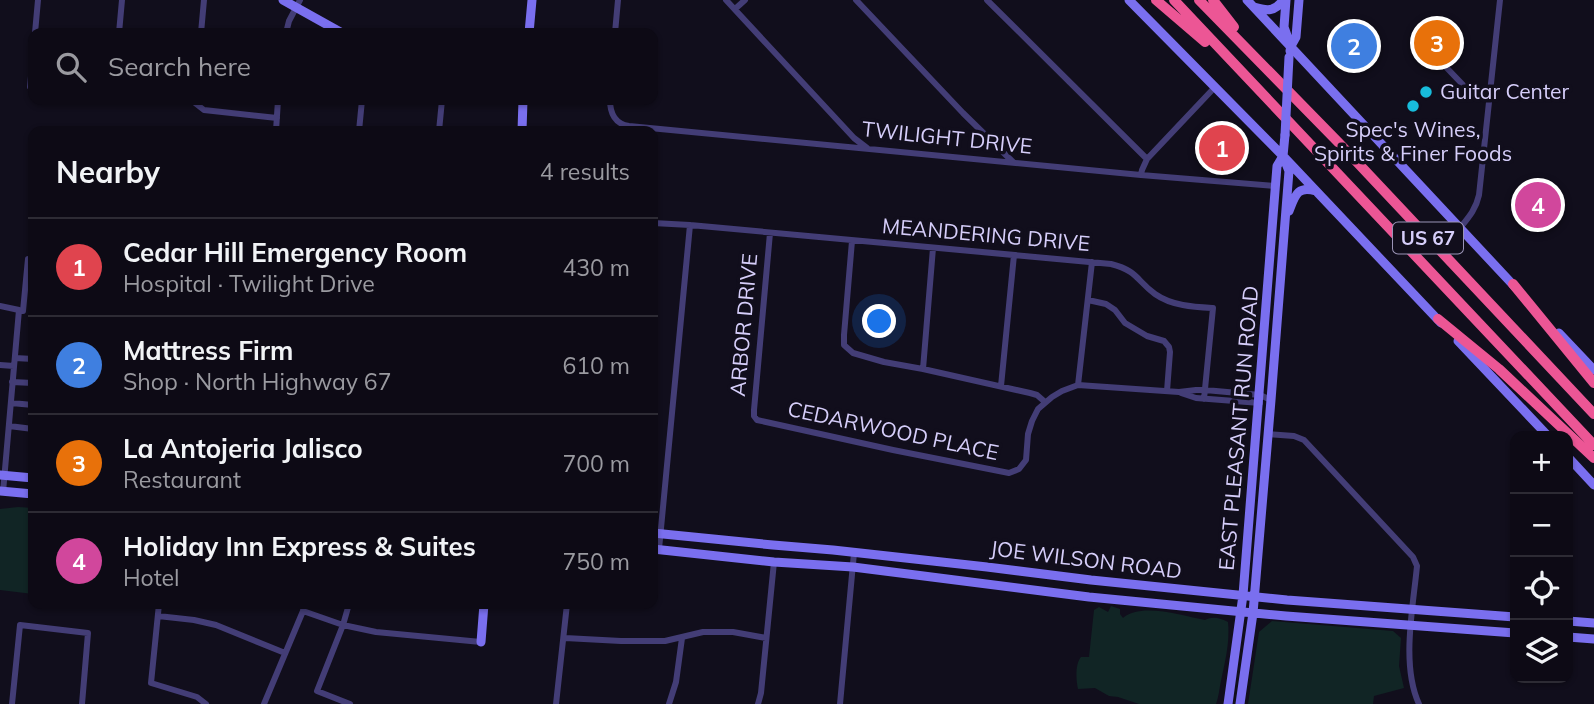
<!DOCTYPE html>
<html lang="en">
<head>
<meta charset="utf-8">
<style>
  :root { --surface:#0d0a15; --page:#1b1822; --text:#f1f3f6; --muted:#9a9aa0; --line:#2d2b34; --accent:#18bcdb }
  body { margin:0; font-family:Mulish,sans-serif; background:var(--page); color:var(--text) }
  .controls { position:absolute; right:21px; bottom:21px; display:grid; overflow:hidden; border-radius:14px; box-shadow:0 2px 5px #0004 }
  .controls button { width:63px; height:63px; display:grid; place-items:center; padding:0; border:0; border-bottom:2px solid var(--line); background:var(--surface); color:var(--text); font:35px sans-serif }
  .you { position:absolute; left:880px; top:322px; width:24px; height:24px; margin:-18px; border:5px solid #fff; border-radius:50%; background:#1a73e8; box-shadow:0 0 0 10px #1a73e833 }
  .badge { display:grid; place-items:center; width:46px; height:46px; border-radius:50%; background:var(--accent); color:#fff; font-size:23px; font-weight:700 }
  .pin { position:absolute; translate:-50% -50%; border:4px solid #fff; box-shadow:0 2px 7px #0006 }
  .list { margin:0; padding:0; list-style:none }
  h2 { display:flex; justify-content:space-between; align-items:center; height:91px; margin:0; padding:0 28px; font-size:30px }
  h2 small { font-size:23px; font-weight:400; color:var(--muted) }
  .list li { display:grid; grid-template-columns:46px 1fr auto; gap:21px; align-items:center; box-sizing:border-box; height:98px; padding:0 28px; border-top:2px solid var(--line) }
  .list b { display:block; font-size:26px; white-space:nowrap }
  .list p { margin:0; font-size:23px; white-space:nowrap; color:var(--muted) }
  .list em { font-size:23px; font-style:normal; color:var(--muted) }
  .icon { flex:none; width:38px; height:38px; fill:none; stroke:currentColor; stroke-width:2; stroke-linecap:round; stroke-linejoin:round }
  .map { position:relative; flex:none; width:1594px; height:704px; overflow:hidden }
  .search { position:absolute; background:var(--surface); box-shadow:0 2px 5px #0004; left:28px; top:28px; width:630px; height:77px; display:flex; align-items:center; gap:18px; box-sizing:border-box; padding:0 24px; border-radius:14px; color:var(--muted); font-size:26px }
  .panel { position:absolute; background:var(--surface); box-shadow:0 2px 5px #0004; left:28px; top:126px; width:630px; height:483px; border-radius:14px }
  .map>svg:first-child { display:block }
</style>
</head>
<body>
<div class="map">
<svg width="1594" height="704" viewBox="0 0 1594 704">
  <rect width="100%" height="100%" fill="#110e1c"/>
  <path fill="#112525" d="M18,507L33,508V594L0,590V509Z
    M1111,606L1120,609V614L1123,618C1141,602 1183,616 1205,620C1213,616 1220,618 1228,622C1230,643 1225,661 1221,681C1219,690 1219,696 1216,704H1139L1118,697L1109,696L1095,688L1078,689C1076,680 1075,664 1081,657H1089L1094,610L1099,607L1108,612Z
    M1272,621L1393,631L1401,638L1399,666L1404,688L1374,696L1373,704H1248L1259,632Z"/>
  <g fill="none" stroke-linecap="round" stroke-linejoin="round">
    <path stroke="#433d76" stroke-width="6" d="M726,0L854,138L867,148
      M856,0L963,113L1013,162
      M987,0L1147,159
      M735,9L745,0
      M35,33L38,0
      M119,33L122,0
      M201,33L204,0
      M286,33L289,21L300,0
      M615,33L618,0
      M33,54L30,87L33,89
      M1443,64L1466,88L1490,93
      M89,100L112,102V100
      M195,100V103L204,110L277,118
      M610,100C610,113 615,124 629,126L1141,175L1276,186
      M276,131L278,100
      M359,131L362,100
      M439,131L442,100
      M1141,175L1142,170L1147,159L1215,87
      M653,223L690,225L1111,264C1138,271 1136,280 1155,294C1172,306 1194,307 1213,308L1204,399
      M1460,228C1469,217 1476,209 1479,195L1500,0
      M770,233L754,410V416L757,420L893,450L1009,473L1019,469L1026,460L1028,434L1032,421L1038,409L1052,397L1062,391L1078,385L1179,392L1196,390H1205L1260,395L1271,400
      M852,241L844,335V345L853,353L884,362L923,369L1030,393L1037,395L1045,402
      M1088,300L1106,304L1115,310L1125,323L1147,336L1164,341L1169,347L1170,352L1167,391
      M0,306L19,310L3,492
      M23,311L28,259H33
      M15,358L33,359
      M0,365L14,366
      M923,369L933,248
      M12,382L33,383
      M1078,385L1092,262
      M1001,386L1014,255
      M1181,393L1196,398L1260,403
      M11,403L33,405
      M9,426L33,429
      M1268,434L1294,436L1304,440L1413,557L1417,566C1413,608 1401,665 1419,704
      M659,549L690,225
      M159,604L151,683L197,697L206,704
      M349,604L343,625L317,691L350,704
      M303,611L343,625L376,632L481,642
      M158,616L194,620L216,625L285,653
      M565,638L621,641H665L703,632H733L766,638
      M12,704L20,625L88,633L82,704
      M264,704L303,611L304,604
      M556,704L567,604
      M669,704L676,682L682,638
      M758,704L761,693L774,562
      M840,704L854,553"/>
    <path stroke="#7a6fef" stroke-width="9" d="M283,0L342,33
      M1129,0L1283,156L1441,323
      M1247,0L1516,288
      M1286,0L1284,27L1290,44
      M1254,7C1267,11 1275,12 1283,0
      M529,33L532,0
      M1290,51L1291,46L1296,37L1299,0
      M522,131L523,100
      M1289,211C1295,196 1297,185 1316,191
      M1559,333L1594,370
      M1458,341L1548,436
      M1568,457L1594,485
      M0,475L33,478
      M0,491L33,494
      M653,533L773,545L833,550L987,567L1091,580L1287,600L1515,617
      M653,549L774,562L853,567L1089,597L1286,616L1515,633
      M1568,621L1594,623
      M1568,637L1594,639
      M481,642L484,604
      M1228,704L1243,595L1277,166L1283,156L1285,135
      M1240,704L1253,613L1271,400L1289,171L1285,161"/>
    <path stroke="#ec5695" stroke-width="10" d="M1156,0L1205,42
      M1174,0L1594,445
      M1199,0L1339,143L1594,414
      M1213,0L1234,27
      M1513,284L1594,383
      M1438,319L1499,369L1594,458"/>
    <path stroke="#7a6fef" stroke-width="9" d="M1285,135L1289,57"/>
  </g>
  <g fill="#18bcdb" stroke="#110e1c" stroke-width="2.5">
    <circle cx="1426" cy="92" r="7"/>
    <circle cx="1413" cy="106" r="7"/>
  </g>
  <g text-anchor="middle" stroke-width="7" stroke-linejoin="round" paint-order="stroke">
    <rect fill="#110e1c" stroke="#9b94b7" stroke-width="2" x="1393" y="222.5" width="70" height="31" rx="5"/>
    <g font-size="19" font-weight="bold" fill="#d6cefa">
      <text x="1428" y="245">US 67</text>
    </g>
    <g font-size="21" fill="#d6cefa" stroke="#110e1c" text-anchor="start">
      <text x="1440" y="99">Guitar Center</text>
      <text x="1413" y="137" text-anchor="middle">Spec's Wines,<tspan x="1413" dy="24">Spirits &amp; Finer Foods</tspan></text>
    </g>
    <g font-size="21" fill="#d6cefa" stroke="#110e1c">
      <text transform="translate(947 138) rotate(6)" y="7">TWILIGHT DRIVE</text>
      <text transform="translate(986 235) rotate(5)" y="7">MEANDERING DRIVE</text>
      <text transform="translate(744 325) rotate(-85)" y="7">ARBOR DRIVE</text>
      <text transform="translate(1239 428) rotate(-85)" y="7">EAST PLEASANT RUN ROAD</text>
      <text transform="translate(893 431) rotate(12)" y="7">CEDARWOOD PLACE</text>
      <text transform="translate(1086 560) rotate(7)" y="7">JOE WILSON ROAD</text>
    </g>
  </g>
</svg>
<div class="controls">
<button>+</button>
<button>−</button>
<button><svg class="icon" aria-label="locate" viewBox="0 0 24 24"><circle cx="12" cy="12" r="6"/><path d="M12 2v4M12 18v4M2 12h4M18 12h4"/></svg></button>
<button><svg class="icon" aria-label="layers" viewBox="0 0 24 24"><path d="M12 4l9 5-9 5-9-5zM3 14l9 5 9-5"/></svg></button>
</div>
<div class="you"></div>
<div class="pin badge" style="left:1222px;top:148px;background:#e0444e">1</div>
<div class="pin badge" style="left:1354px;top:46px;background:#3f7fe0">2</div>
<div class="pin badge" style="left:1437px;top:43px;background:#e8710a">3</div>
<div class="pin badge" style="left:1538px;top:205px;background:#d1479c">4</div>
<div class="search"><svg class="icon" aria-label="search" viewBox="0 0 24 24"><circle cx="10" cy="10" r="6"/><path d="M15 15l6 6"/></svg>Search here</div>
<section class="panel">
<h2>Nearby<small>4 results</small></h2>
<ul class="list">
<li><span class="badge" style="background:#e0444e">1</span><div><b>Cedar Hill Emergency Room</b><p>Hospital · Twilight Drive</p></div><em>430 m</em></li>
<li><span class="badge" style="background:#3f7fe0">2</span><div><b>Mattress Firm</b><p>Shop · North Highway 67</p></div><em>610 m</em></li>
<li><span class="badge" style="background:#e8710a">3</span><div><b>La Antojeria Jalisco</b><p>Restaurant</p></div><em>700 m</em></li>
<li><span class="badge" style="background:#d1479c">4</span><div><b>Holiday Inn Express &amp; Suites</b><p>Hotel</p></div><em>750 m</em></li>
</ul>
</section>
</div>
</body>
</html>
